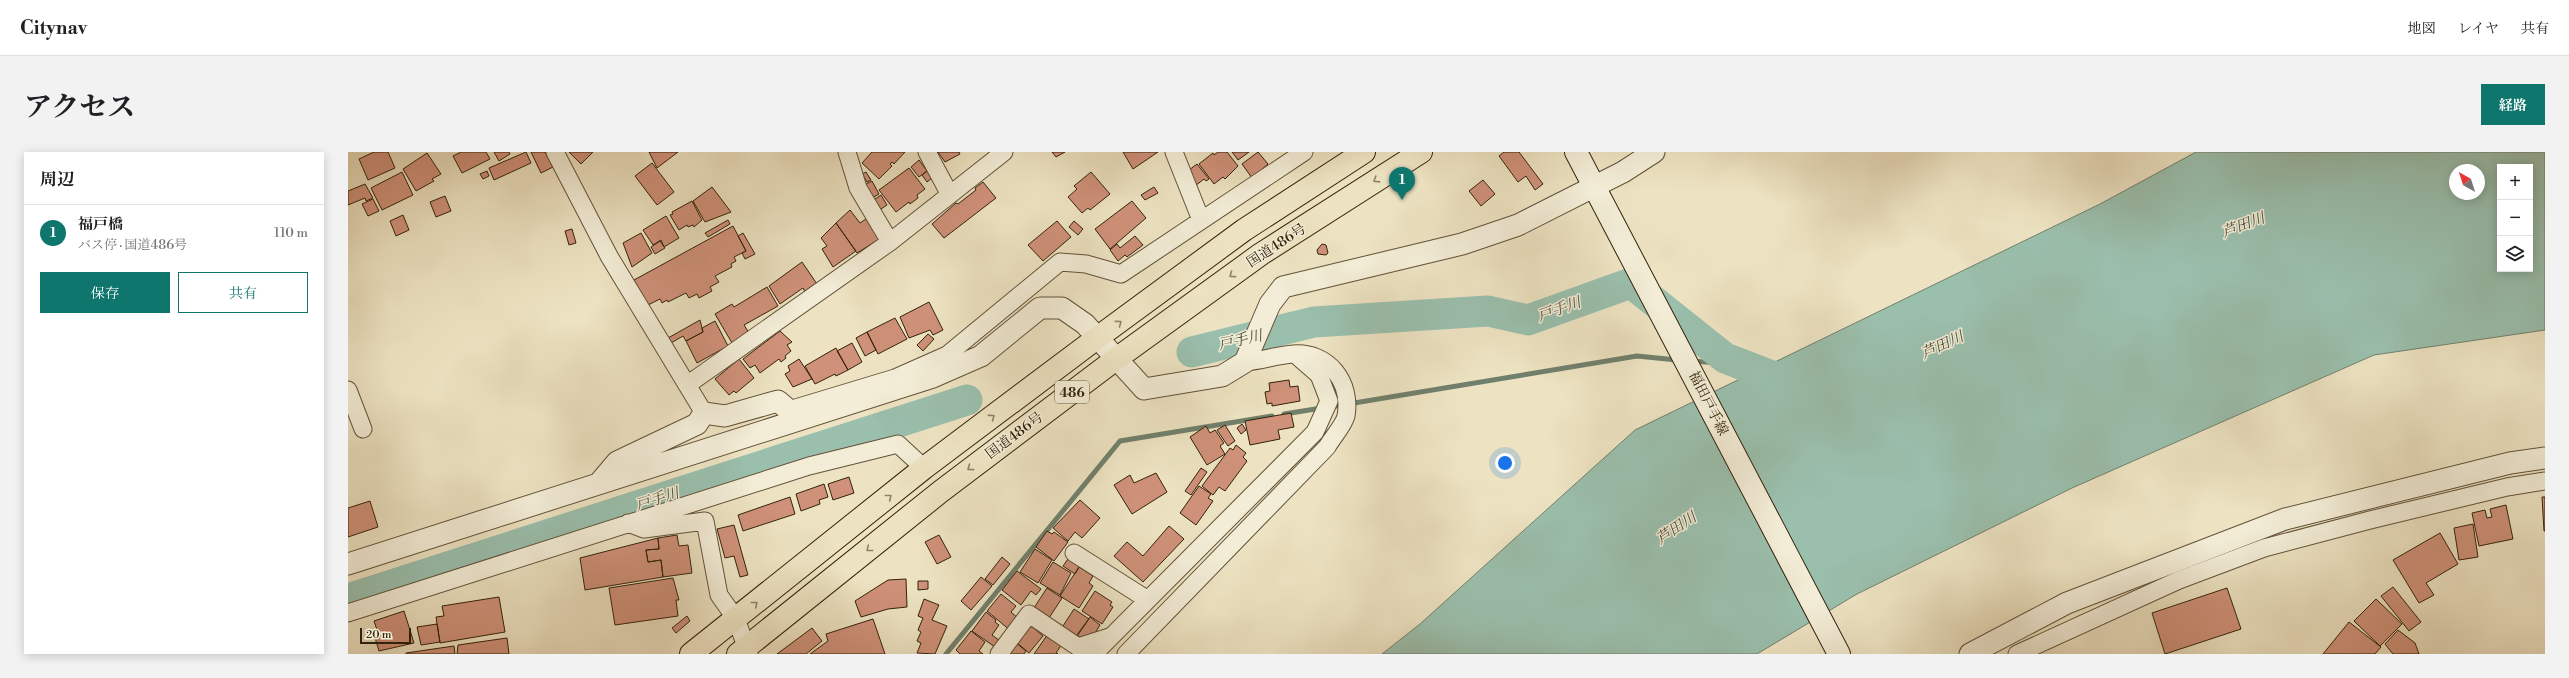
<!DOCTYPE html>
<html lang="ja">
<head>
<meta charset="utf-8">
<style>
  :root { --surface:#fff; --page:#f2f2f2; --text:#202124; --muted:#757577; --line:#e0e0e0; --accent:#0f766e }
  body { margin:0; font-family:"Libre Bodoni","Noto Serif JP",serif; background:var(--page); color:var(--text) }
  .controls { position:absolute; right:12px; top:12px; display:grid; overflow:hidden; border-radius:0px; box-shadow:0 2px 10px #0003 }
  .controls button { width:36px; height:36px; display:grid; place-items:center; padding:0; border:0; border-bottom:1px solid var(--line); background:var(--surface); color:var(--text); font:20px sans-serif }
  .compass { position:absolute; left:2101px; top:12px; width:36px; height:36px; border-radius:50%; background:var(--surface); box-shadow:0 2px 10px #0003; rotate:321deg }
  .scale { position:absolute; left:12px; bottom:10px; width:51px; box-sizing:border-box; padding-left:4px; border:2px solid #33220a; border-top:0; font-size:11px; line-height:14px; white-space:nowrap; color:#33220a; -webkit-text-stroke:3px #f3edd7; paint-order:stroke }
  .you { position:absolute; left:1157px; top:311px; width:14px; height:14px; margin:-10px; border:3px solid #fff; border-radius:50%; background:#1a73e8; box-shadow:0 0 0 6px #1a73e833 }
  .badge { display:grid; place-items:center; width:26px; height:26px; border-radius:50%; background:var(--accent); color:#fff; font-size:13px; font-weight:700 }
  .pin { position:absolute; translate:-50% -33px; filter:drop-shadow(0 1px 2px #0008) }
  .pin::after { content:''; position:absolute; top:21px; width:14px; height:12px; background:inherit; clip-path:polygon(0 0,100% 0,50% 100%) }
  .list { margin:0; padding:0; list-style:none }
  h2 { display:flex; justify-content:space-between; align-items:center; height:52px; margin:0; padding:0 16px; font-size:17px }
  h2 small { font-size:13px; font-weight:400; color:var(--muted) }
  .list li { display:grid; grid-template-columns:26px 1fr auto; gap:12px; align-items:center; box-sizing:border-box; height:56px; padding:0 16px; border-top:1px solid var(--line) }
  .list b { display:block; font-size:15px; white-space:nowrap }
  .list p { margin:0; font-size:13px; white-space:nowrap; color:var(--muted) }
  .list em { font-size:13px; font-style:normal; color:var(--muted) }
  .actions { display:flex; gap:8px; padding:12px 16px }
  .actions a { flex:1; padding:9px 0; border:1px solid var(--accent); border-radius:0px; text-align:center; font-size:14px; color:var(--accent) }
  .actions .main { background:var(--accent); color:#fff }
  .icon { flex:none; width:22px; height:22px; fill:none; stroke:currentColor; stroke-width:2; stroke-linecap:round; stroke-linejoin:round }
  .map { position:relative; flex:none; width:2197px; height:502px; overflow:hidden; border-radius:0px }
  header { display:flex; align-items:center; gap:24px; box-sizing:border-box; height:56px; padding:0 20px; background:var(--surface); border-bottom:1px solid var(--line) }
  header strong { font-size:19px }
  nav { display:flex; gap:22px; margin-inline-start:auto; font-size:14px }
  .intro { display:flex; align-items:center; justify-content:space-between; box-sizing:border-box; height:96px; padding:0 24px }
  h1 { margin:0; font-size:28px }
  .button { padding:10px 18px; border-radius:0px; background:var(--accent); color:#fff; font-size:14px; font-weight:700 }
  main { display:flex; gap:24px; padding:0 24px }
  aside { flex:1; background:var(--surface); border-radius:0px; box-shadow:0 2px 10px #0003 }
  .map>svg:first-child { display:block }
</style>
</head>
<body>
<header>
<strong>Citynav</strong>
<nav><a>地図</a><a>レイヤ</a><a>共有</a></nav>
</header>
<div class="intro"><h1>アクセス</h1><a class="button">経路</a></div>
<main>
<aside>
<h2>周辺<small></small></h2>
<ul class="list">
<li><span class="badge">1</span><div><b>福戸橋</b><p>バス停 · 国道486号</p></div><em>110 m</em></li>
</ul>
<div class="actions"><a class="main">保存</a><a>共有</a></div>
</aside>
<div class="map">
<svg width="2197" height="502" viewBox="0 0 2197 502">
  <rect width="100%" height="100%" fill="#ede3c2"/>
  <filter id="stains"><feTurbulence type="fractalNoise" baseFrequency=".005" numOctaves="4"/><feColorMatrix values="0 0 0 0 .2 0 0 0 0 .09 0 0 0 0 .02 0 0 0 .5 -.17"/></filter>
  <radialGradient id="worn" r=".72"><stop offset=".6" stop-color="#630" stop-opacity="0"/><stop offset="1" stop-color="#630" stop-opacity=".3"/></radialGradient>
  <path fill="#9abfad" stroke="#71806c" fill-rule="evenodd" d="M1848,0H2197V178L2026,203L1724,336L1509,442L1409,502H1034L1072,472L1287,278L1752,52ZM2152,15H2182V117H2152ZM2107,18H2131V42H2107Z"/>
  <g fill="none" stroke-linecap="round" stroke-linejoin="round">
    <path stroke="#71806c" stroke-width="5" d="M1343,209L1373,211L1409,223
      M982,255L1289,204L1329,208
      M936,262L974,256
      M598,502L772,289L924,264"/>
    <path stroke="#9abfad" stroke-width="31" d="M844,200L966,170L1140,159L1180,168L1283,131L1377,206L1450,234
      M0,447L619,248"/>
  </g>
  <path fill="#cf9179" stroke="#33220a" d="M26,0H40L47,16L20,28L11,7Z
    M113,0H138L142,7L114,21L105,4Z
    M146,0H161L162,2L151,9Z
    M178,0L183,11L146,28L141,16Z
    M183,0H197L205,15L193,21Z
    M221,0H245L233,12Z
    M301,0H330L309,16Z
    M524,0H557L546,12L544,10L542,12L544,14L531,27L514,11Z
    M590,0H611L612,2L597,10Z
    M704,0H717L708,5Z
    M775,0H810L785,17Z
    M870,0H879L890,14L877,27L875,25L866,32L851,12L865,1L866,3Z
    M884,0H901L890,8Z
    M910,0L920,12L904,26L894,12Z
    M1156,0H1171L1195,32L1187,38L1178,24L1170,30L1151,4Z
    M79,1L93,22L84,27L86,29L68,39L55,17Z
    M571,8L579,19L571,25L563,15Z
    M304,11L326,40L309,53L287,24Z
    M849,12L861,27L858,29L856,27L847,34L837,21Z
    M561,16L577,37L569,43L570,46L562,52L561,50L548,60L531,38Z
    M139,19L141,24L135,27L132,22Z
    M579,19L584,26L579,30L574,23Z
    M54,20L65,43L34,58L23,36Z
    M518,20L523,28L519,30L514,22Z
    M743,20L762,42L742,58L740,56L734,61L720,45L729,37L726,34Z
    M1135,28L1147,42L1133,54L1121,39Z
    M524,29L531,42L524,46L516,33Z
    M635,30L648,46L596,86L584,72L608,51L610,52L628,38L627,36Z
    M17,32L25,46L18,49L17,46L0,53V39Z
    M364,35L383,60L357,70L345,49Z
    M806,35L810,41L797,48L793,43Z
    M533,43L539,53L530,59L524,49Z
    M97,44L103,59L88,65L82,50Z
    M25,47L31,59L20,64L14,52Z
    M344,49L354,68L346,75L345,73L340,75L339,73L331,78L322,63L325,62L324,60Z
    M784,49L798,66L762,97L747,77Z
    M502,58L512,71L521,65L533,86L509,101L488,71Z
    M55,63L61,78L48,84L42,69Z
    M318,64L331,86L316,95L313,88L305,93L295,78Z
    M380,68L382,72L360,85L357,81Z
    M709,69L723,85L695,109L680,93Z
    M726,69L735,77L730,83L721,75Z
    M488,71L508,99L485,115L474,97L479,94L473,86Z
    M385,74L398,99L386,105L388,109L383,112L384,115L367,124L371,130L362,135L364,139L351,146L349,142L341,146L338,141L320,150L319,148L314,151L312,147L300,153L286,128Z
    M224,77L228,91L221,93L217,79Z
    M293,81L304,101L284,115L275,91Z
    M395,81L407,102L397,107L394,101L398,99L390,84Z
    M787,84L795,93L779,105L777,103L770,109L762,98L769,92L772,96Z
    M312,89L317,96L307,102L303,95Z
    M974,92L978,93L980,101L978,103L970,102L969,98Z
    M454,110L469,132L457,140L455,136L432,152L421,134Z
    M419,135L430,154L396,173L401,181L384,191L367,162L384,152L386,155Z
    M581,150L595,178L585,183L582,178L561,186L552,165Z
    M547,166L559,187L530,202L519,180Z
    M352,168L355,180L338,189L335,184L323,191L320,186Z
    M367,169L380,194L349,211L338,189L355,180L354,176Z
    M432,179L444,190L439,193L443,199L437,204L438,206L433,210L431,207L412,221L407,213L402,216L395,207Z
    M519,180L528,198L517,204L508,186Z
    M580,182L586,187L575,199L569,193Z
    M504,191L514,210L500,218L489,199Z
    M488,196L500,218L488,224L487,222L467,232L457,214Z
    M391,207L406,226L388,241L386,239L381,243L367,227Z
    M451,207L464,227L445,235L437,222L442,219L440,214Z
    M941,228L942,235L950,234L952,249L924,254V251L919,252L917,240L922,239L921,231Z
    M943,261L946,275L930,278L932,287L902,293L897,269Z
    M894,272L898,278L893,282L889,276Z
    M877,273L887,289L880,294L869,278Z
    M858,274L862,281L867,278L876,291L872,294L877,302L859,313L842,285Z
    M888,293L898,301L895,305L899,309L877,339L871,335L865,343L854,334L882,296L885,298Z
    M853,316L859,320L843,343L837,339Z
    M808,321L819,340L784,362L766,333L782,323L786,331Z
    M501,325L506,341L485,348L480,332Z
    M476,332L480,345L471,348L472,352L453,359L448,342Z
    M851,334L863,342L860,346L865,349L848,373L832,361Z
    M442,345L447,362L395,379L390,363Z
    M2194,345H2197V379H2196Z
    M732,348L752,366L734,386L727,380L720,389L705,376Z
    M22,349L30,375L0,385V356Z
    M2158,353L2165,387L2131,394L2124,361L2137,358L2139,366L2144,365L2142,357Z
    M2125,372L2130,405L2111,408L2106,376Z
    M386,373L400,423L392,425L386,404L377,406L369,377Z
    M821,374L836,387L795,430L766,404L779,390L795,404Z
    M699,379L704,382L706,380L720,390L706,409L688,395Z
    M2092,381L2110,412L2078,431L2086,443L2071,451L2045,408Z
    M329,383L331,394L340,393L344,421L315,425L313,408L300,410L298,398L311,397L310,386Z
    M591,383L603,405L589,412L577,390Z
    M310,386L311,397L298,398L300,410L313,408L315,425L237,438L232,406Z
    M687,397L704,408L690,431L672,420Z
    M722,404L733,412L727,422L715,414Z
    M654,405L662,412L645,433L637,427Z
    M705,410L723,421L712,443L692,431Z
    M731,415L745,424L741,431L745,434L731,456L712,444Z
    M669,419L693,437L688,443L683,439L673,453L654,438Z
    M633,425L644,434L623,458L613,449Z
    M325,426L331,448H328L330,464L267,473L261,436Z
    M558,427L559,455L540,457L513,465L507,449L540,428Z
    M570,429H580V437L570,438Z
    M2045,435L2073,470L2061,479L2033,444Z
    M699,436L714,446L701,466L684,459Z
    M1879,436L1893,477L1817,502L1804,461Z
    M747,439L764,450L762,453L765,455L754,472L734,459Z
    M653,442L668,454L663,460L672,468L663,479L639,459Z
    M151,445L157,480L92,491L88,465L96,464L94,454Z
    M576,447L591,453L584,468L599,474L587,502L569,501L573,491L569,489L573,480L570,478L575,466L570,464Z
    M2028,447L2054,472L2032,494L2006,469Z
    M726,457L741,467L727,487L713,477Z
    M56,459L66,491L31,499L26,482L30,481L26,469Z
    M638,460L648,468L647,470L651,473L644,483L652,489L647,495L624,479Z
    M339,464L342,469L328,481L324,476Z
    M742,465L752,473L746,483L743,481L737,489L729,483Z
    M525,467L537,502H462L480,489L478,482Z
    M2001,470L2033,495L2027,502H1975Z
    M89,472L92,490L73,493L69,475Z
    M681,472L695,484L681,501L667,489Z
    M464,476L474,489L458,502H429Z
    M2050,478L2067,491L2071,502H2045L2037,492Z
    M623,479L637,490L631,499L635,502H612L608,498Z
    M700,482L714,492L708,501L710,502H686Z
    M159,486L161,502H109L110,493Z
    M667,490L678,499L676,502H656Z
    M106,494L107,502H58V501Z"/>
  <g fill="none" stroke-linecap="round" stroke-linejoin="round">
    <defs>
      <path id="minor" d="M207,0L261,104L356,261
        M499,0L510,36L542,90
        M579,0L602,43
        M826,0L853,68
        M339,233L542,90L656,0
        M0,238L15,277
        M441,258L547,226L599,203L712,110L738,112L773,122L956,0
        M280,371L296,377L357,369L371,443L388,467L401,502
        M726,401L800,448
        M0,461L461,314L550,292L576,316
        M651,502L681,462L730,495L761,485
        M746,502L967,280L981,249L971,223L947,202
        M778,502L979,295C984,286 996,273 998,264C1004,230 980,199 945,202C929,203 913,209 897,210
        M1669,502L1831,428L1916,396L2022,368L2159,335L2197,329"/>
      <path id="tertiary" d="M252,330L269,310L349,272L356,261L377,264L430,249L451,267
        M0,412L585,225L633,204L692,156H714L737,172L796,237L874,224L897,210L922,152L935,135L1114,92L1170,73L1275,20L1306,0
        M1622,502L1719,451L1937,367L2162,311L2197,306"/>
      <path id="secondary" d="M1228,0L1491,502"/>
      <path id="trunk" d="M343,502L576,316L749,186L896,78L1016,0
        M390,502L592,340L768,207L913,102L1073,0"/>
    </defs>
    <use href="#minor" stroke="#625238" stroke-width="19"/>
    <use href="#tertiary" stroke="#625238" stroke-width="23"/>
    <use href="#secondary" stroke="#33220a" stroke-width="24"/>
    <use href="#trunk" stroke="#33220a" stroke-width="24"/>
    <use href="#minor" stroke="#f3edd7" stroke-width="17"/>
    <use href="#tertiary" stroke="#f3edd7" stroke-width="21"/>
    <use href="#secondary" stroke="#f3edd7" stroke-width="22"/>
    <use href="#trunk" stroke="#ede3c2" stroke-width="22"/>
  </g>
  <defs><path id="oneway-chevron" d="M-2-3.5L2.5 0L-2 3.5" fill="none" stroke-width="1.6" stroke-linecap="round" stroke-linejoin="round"/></defs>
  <g stroke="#908266">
    <use href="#oneway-chevron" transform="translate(1028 28) rotate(148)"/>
    <use href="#oneway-chevron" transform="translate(884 123) rotate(144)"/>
    <use href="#oneway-chevron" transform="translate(771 171) rotate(-37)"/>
    <use href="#oneway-chevron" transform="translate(644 265) rotate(-37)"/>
    <use href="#oneway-chevron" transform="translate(622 316) rotate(143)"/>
    <use href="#oneway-chevron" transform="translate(541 345) rotate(-39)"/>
    <use href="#oneway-chevron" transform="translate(521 397) rotate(141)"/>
    <use href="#oneway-chevron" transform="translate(407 452) rotate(-39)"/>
  </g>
  <g text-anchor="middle" stroke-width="3" stroke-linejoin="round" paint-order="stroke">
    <rect fill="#f3edd7" stroke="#6d5f48" stroke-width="1" x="707" y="229" width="34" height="22" rx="3"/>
    <g font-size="13" font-weight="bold" fill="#33220a">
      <text x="724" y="245">486</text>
    </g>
    <g font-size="14" fill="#33220a" stroke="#f3edd7">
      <text transform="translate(928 93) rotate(-33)" y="5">国道486号</text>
      <text transform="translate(1361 251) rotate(63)" y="5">福田戸手線</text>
      <text transform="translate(666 283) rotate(-37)" y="5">国道486号</text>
    </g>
    <g font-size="15" font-style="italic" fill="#52513b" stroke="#f3edd7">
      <text transform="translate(1895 73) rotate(-21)" y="5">芦田川</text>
      <text transform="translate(1211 157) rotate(-20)" y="5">戸手川</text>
      <text transform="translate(892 188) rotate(-13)" y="5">戸手川</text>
      <text transform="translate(1594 193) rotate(-25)" y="5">芦田川</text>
      <text transform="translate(309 347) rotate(-18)" y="5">戸手川</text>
      <text transform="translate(1328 376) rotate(-34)" y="5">芦田川</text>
    </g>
  </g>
  <rect width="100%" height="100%" filter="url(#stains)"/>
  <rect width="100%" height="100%" fill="url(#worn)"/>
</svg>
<div class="controls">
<button>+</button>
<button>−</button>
<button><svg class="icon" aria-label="layers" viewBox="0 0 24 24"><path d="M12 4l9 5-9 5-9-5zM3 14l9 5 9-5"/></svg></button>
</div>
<svg class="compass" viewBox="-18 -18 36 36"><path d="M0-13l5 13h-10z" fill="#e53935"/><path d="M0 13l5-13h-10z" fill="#757577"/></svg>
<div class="scale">20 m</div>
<div class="you"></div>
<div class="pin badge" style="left:1054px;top:48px">1</div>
</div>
</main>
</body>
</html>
